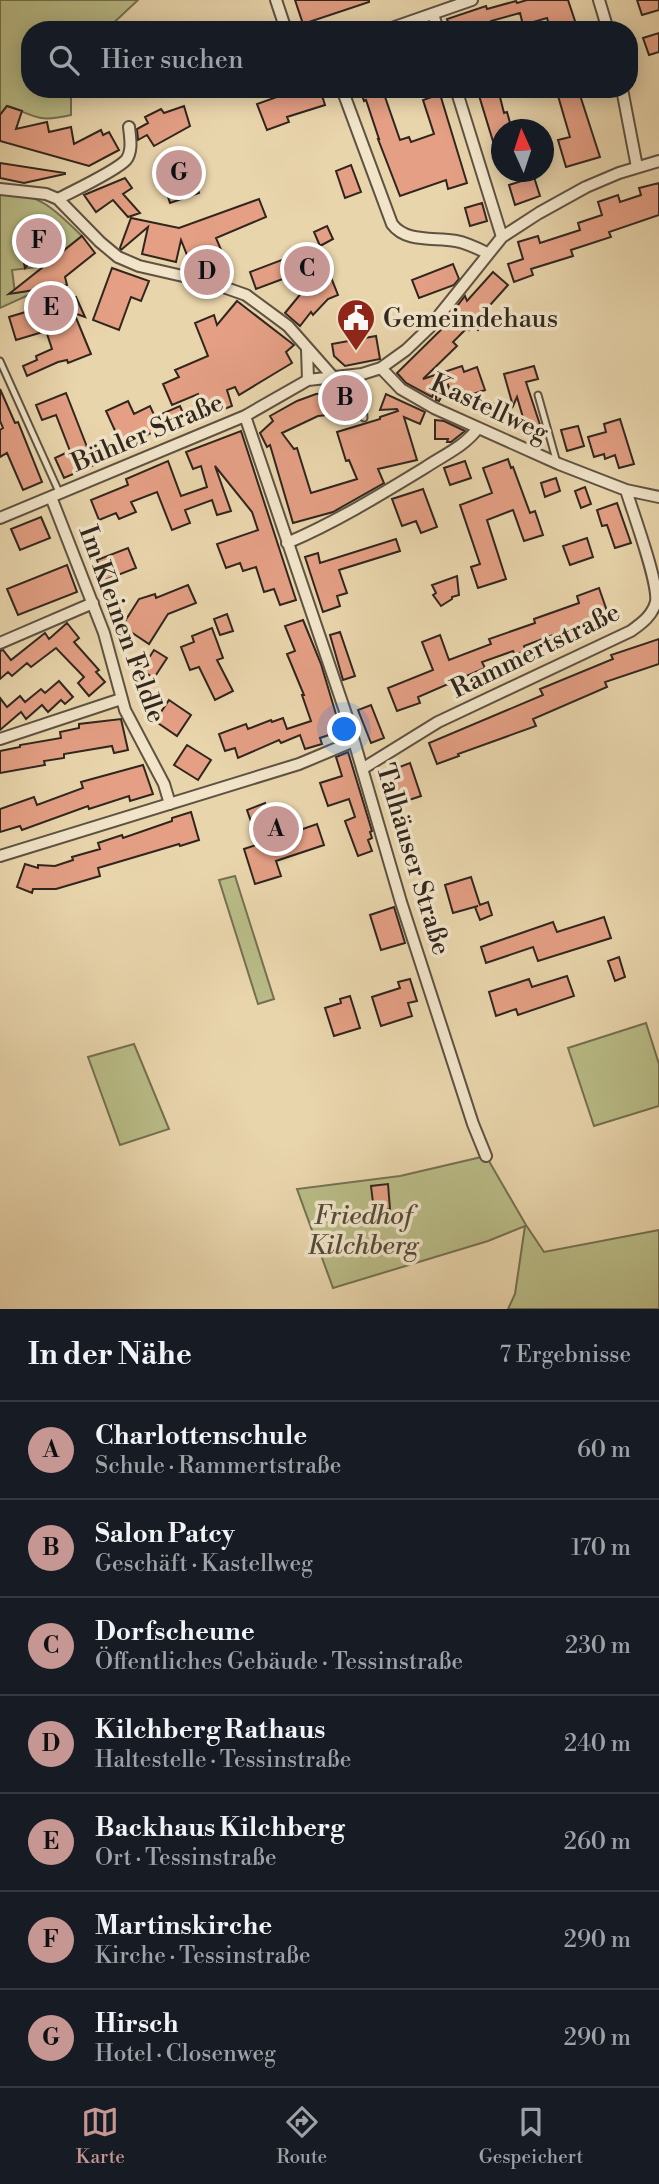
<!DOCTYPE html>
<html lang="de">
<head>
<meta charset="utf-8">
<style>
  :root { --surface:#171b24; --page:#20242c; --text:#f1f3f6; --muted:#9ea1a6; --line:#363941; --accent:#c59692 }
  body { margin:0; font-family:"Libre Bodoni",serif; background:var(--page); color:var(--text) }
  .compass { position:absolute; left:491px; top:119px; width:63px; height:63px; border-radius:50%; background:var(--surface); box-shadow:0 4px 18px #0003; rotate:357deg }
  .you { position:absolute; left:345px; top:730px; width:24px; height:24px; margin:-18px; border:5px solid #fff; border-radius:50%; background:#1a73e8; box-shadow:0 0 0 10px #1a73e833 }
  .badge { display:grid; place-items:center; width:46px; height:46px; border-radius:50%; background:var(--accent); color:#111; font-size:23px; font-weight:700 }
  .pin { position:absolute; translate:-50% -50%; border:4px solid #fff; box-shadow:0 2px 7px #0006 }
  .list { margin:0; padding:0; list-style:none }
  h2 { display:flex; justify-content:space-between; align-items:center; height:91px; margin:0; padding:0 28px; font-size:30px }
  h2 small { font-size:23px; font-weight:400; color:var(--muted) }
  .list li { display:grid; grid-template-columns:46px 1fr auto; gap:21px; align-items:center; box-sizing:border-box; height:98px; padding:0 28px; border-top:2px solid var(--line) }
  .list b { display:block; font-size:26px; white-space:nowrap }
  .list p { margin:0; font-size:23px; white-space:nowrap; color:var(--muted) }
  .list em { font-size:23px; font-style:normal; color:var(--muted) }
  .icon { flex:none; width:38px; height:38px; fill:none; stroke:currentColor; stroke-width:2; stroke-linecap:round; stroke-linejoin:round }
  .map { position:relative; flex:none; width:659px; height:1309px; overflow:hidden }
  .search { position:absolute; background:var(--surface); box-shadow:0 4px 18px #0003; left:21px; right:21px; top:21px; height:77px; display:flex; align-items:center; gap:18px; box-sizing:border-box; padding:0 24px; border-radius:28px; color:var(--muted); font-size:26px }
  .sheet { height:777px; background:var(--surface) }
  nav { display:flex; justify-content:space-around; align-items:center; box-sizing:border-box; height:98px; border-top:2px solid var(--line); background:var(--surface); font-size:19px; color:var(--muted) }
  nav a { display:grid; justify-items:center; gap:4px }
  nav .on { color:var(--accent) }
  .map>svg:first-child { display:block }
</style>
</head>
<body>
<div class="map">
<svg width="659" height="1309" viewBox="0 0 659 1309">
  <rect width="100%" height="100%" fill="#e9d5ac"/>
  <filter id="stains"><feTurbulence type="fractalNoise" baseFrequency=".00286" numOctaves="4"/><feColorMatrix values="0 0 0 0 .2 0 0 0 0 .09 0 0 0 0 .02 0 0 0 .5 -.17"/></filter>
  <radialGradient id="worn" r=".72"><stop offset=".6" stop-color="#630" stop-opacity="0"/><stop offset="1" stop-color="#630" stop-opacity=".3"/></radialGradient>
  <path fill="#b9bc87" stroke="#747152" stroke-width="2" d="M0,0H138L106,30H30V89H71V115C37,123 37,116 7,106L0,115Z
    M0,194C40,192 55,210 82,236L45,266L12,270L15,293L44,288L0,308Z
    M235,876L274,999L258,1004L219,880Z
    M646,1023L659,1064V1106L594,1126L568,1048Z
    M134,1044L169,1129L120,1145L88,1057Z
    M486,1156L526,1225L544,1252L659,1230V1309H508L515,1294L525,1226L488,1241L333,1288L297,1189L400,1176Z"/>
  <path fill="#e49f84" stroke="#30261e" stroke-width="2" d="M295,0H369V2L303,24Z
    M527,0H568L578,30H551L547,18L523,25L520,13L491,21L492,27L481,30H451L447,19L486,6L487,9L516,1L517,3Z
    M637,0H659V10L642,15Z
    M659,33V52L649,55L643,38Z
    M290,89H320L325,105L287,117L289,122L267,130L257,104L291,92Z
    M360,89H392L384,94L400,140L409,137L411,142L434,134L423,100L440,94L467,183L448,189L446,180L400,196L378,139H379L366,100L364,101Z
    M477,89H498L504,113L507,112L512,130H501V161H499Z
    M556,89H578L600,157L566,167L558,140L570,137Z
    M7,106L22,111L16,129L47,122L49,132L71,127L74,144L101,130L103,135L109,132L119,150L89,166L0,141V115Z
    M184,106L190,126L154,146L147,135L138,140L137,129L148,123L145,117L161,109L164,113Z
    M186,157L199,193L170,203L158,166Z
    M0,163L65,173V174L24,183L0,178Z
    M351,165L361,192L345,198L336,171Z
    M534,177L540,196L515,205L509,185Z
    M125,178L132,188L123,194L140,213L128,217L113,200L96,212L84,195Z
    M659,183V215L609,232L611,237L571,250L573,256L531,269L533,275L514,282L508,264L523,259L518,242L538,236L540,243L580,230L578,223L602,215L598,202L618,195L620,202L641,195L639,188Z
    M259,199L266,217L216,238L222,252L191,265L181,240L176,262L142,254L148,227L121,250L120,248L131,218L179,228Z
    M482,203L487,221L470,226L465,208Z
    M44,224L46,226L52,225L59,230L25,268L19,238L34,235L25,228Z
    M327,226L333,239L320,246L314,232Z
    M82,236L95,253L65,277L67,285L9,294Z
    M311,249L323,279L330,275L338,295L328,299L313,315L311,312L300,326L285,313L303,291L296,274L256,289L250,272Z
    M453,264L459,279L454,285L419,298L412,280Z
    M112,268L149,281L141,301L131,297L119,330L93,320Z
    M493,272L508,285L482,314L488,318L478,330L473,326L469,330L467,328L453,342L457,346L423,379L462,366L464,372L477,367L485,390L470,395L468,391L452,396L448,385L439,401L436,400V387L432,397L406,383L397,373L454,317L451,314L465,296L467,301Z
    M76,297L85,317L74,313L91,354L68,363L67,360L58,362L27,376L23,366L37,360L36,356L52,349L46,331L16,340L9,317Z
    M237,301L294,345L286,352L292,363L239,395L235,387L227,390L232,406L207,416L198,394L172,405L163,384L179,377L175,370L208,356L195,323L214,315L217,325Z
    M376,336L380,359L345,366L334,356L332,344Z
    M534,366L538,379L526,382L543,434L529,438L517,397L513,406L504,374Z
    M0,389L15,423L18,422L42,482L23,490L7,453L0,457V430L3,428L0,421Z
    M355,391L356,412L318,416L282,433L294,449L297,448L311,493L357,479L349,460L346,461L337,432L380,419V417L398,411L397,409L380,410L386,394L425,412L420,424L404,417L417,460L378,469L384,483L333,512L293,523L270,445L267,447L260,433L273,421L270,416L297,401L316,394Z
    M66,393L94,465L64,478L55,458L70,451L56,415L42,420L36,405Z
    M128,401L134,414L150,406L155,417L180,406L188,425L172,431L169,425L122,446L106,411Z
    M488,401L509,412L502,424L482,413Z
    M620,419L634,464L619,468L615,455L605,459L604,454L594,457L588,437L606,432L604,424Z
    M435,420L444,421L465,431L451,442H447L448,439H435Z
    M578,426L584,446L567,451L561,430Z
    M241,431L296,600L280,605L274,589L264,592L256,567L243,571L240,563L226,568L217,544L258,530L252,512L215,466L231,511L217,515L212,500L185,510L190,523L172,530L157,492L131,502L136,512L119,519L116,513L99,520L91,500L128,485L126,479L168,461L181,496L207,487L201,466L193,469L186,452Z
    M508,459L511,468L513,467L530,513L535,511L543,535L524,541L513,510L487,520L506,579L478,588L471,567L480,564L460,505L492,493L483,468Z
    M465,461L471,478L450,485L444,468Z
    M556,478L560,491L545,497L541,483Z
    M585,487L591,504L581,508L575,491Z
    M423,489L437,527L421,533L416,521L402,526L392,499Z
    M617,503L631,543L615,548L607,525L602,526L597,510Z
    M41,517L50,538L20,550L11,529Z
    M587,538L593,557L570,565L563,546Z
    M396,539L400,551L339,570L347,593L337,596L340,606L323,612L305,557L318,553L320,563Z
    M128,548L136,568L105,580L97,560Z
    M67,565L77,592L18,615L7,589Z
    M457,576L459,595L452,597V599L441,606L433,595L436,593L432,585Z
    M188,585L196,603L168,614L149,644L122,626L139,599L155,594L156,598Z
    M599,588L608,614L524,646L526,651L515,655L513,651L482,662L485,668L418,697L420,703L397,711L388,688L433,670L422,642L440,635L449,660L491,644L489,639L535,623L534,619L579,603L577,596Z
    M227,614L233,631L220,635L214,619Z
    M303,620L321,664L341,731L320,738L322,744L305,749L300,735L281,743L279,740L238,758L235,748L225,751L219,734L246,724L248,729L271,720L272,722L283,718L287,729L311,721L302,695H304L287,654L295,651L285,626Z
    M67,623L79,638L74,642L99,670L96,672L105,682L89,696L78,683L84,677L56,648L31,667L27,663L12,676L8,672L0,679V651L3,650L11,660L45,633L49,639Z
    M212,628L223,658L217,660L233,691L215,700L199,667L190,670L181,647L194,642L192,636Z
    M340,632L355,676L343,680L330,635Z
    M659,639V664L605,682L607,687L533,719L536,726L458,754L459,756L437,764L429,743L543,695L540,689L613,659L611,655Z
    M154,650L167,658L154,678L141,670Z
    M59,681L73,697L65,704L61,700L48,712L42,705L26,719L21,712L0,730V698L7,707L20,696L25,702L41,689L45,693Z
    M169,700L191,715L177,736L155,721Z
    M371,705L384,738L371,743L358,710Z
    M121,719L128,750L114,753L112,746L64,754V758L44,761L45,765L0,773V751L20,747V745L61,738L60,732L79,728V724Z
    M187,745L211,760L198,780L174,765Z
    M348,752L372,831L370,832L372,838L368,840L372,851L358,856L345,821L355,817L349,799L328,806L320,783L342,776L336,757Z
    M410,763L421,796L400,803L389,771Z
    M143,765L153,794L130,801L129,796L89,809L88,806L22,830L20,826L0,832V809L34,797L37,805L83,788L81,782Z
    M265,803L277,838L317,824L324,845L276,861L281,876L255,884L244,849L259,844L247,810Z
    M191,812L199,840L180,846L179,844L98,868L100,876L56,889H33L32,893L17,887L25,864L38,868V865L55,866L73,860L72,857L100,849L98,843L122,835L123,838L172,821V818Z
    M471,877L480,905L488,902L492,915L480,920L475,907L478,906L453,913L445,885Z
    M394,907L405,943L381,950L370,915Z
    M604,917L611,938L538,961L533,947L486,963L481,947L553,922L557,932Z
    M619,957L625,977L615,981L608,961Z
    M567,976L574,996L518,1015L516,1009L496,1016L489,992L529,979L532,987Z
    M410,979L417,1001L408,1003L412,1016L381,1026L372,997L400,988L398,982Z
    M350,996L360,1028L334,1036L325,1008L341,1003L340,999Z
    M388,1184L390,1209L374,1211L371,1186Z"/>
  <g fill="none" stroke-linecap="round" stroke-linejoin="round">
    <defs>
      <path id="lane" d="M0,361L59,492
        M360,374L364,418
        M538,395L557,463"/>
      <path id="street" d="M276,0L286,30
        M599,0L608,30
        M433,14L438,30
        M386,30L472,0
        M342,89L392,224C406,243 434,237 456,241C467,243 477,248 487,253
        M456,89L502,237
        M622,89L637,167
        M0,189L46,194L58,199L100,242L118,257L139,266L209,282L246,295L288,326L333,377
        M58,199C73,191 116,171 126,160C133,151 130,137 129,127
        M307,349L308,380
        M381,368L401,389L434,408L559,464L626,490L659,497
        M245,416L347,717L401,902L473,1124L486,1156
        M51,497L104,633L125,710L164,784L170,804
        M0,518L245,416L308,380L362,374L381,368L406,350L429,328L502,237L539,213L586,187L619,173L659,161
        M287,543C336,522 380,495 426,467C444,455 465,446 478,428
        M0,643L93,603
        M0,739L121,699
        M362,769L438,722L631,631C642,623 652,616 656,602C659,583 633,513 626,490
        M0,856L299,764L354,741"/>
    </defs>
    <use href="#lane" stroke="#5e5242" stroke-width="9"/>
    <use href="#street" stroke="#5e5242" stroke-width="14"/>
    <use href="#lane" stroke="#f1e4c9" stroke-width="5"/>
    <use href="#street" stroke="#f1e4c9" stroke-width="10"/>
  </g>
  <defs>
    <symbol id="civic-pin" viewBox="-11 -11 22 30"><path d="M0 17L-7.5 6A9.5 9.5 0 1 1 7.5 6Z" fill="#8f2418" stroke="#f1e4c9"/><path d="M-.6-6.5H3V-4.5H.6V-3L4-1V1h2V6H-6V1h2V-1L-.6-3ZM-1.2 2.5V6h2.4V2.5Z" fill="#fff"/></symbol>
  </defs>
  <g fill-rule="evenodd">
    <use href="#civic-pin" x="334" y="296" width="44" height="60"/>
  </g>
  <g text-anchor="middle" stroke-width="7" stroke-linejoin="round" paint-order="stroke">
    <g font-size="26" fill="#30261e" stroke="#f1e4c9" text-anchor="start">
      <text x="383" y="327">Gemeindehaus</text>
    </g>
    <g font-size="26" fill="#30261e" stroke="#f1e4c9">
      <text transform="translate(490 407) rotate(25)" y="9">Kastellweg</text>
      <text transform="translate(147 432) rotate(-23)" y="9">Bühler Straße</text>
      <text transform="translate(123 624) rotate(70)" y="9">Im Kleinen Feldle</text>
      <text transform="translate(535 650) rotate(-26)" y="9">Rammertstraße</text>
      <text transform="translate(414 859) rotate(73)" y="9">Talhäuser Straße</text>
    </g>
    <g font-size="26" font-style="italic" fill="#524c38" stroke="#f1e4c9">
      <text x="363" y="1224">Friedhof<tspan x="363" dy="30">Kilchberg</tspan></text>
    </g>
  </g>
  <rect width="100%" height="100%" filter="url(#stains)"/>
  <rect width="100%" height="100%" fill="url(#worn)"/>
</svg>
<svg class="compass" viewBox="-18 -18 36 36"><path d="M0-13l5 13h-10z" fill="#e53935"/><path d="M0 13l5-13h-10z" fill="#9ea1a6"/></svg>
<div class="you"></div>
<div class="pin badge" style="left:276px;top:829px">A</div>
<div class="pin badge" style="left:345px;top:398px">B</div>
<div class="pin badge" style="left:307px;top:269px">C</div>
<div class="pin badge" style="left:207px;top:272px">D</div>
<div class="pin badge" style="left:51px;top:308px">E</div>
<div class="pin badge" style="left:39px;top:241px">F</div>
<div class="pin badge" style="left:179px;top:173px">G</div>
<div class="search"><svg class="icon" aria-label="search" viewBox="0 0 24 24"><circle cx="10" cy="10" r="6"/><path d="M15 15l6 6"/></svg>Hier suchen</div>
</div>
<section class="sheet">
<h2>In der Nähe<small>7 Ergebnisse</small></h2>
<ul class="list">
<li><span class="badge">A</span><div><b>Charlottenschule</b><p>Schule · Rammertstraße</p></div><em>60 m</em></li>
<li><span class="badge">B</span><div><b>Salon Patcy</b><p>Geschäft · Kastellweg</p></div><em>170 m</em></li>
<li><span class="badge">C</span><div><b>Dorfscheune</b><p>Öffentliches Gebäude · Tessinstraße</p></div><em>230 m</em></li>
<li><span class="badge">D</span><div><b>Kilchberg Rathaus</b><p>Haltestelle · Tessinstraße</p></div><em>240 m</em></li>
<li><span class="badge">E</span><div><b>Backhaus Kilchberg</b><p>Ort · Tessinstraße</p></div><em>260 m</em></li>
<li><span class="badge">F</span><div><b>Martinskirche</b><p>Kirche · Tessinstraße</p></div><em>290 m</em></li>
<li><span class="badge">G</span><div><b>Hirsch</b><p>Hotel · Closenweg</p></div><em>290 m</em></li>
</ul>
</section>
<nav>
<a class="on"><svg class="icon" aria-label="map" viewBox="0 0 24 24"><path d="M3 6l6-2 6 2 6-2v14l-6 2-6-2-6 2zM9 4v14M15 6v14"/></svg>Karte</a>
<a><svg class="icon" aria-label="directions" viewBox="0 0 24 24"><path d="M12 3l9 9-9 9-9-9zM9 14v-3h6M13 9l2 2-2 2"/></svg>Route</a>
<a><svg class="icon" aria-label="saved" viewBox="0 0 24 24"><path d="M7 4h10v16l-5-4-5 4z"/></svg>Gespeichert</a>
</nav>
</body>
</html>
